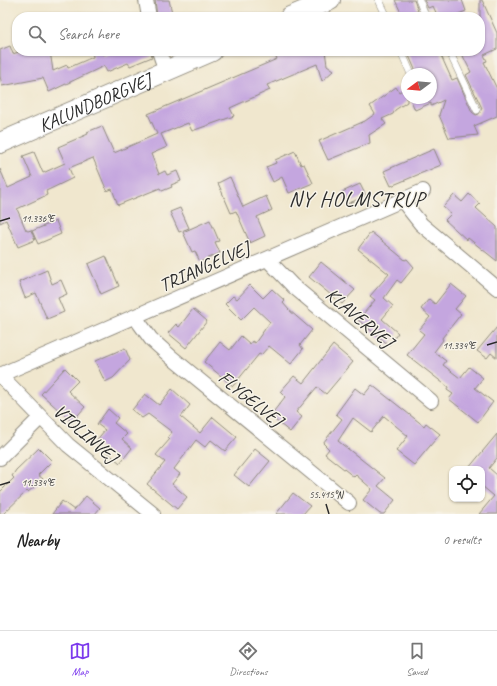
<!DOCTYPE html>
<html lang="en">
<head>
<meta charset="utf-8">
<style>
  :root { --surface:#fff; --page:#f2f2f2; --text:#222; --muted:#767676; --line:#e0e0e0; --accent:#7c3aed }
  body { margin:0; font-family:Caveat,sans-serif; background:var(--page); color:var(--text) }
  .controls { position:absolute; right:12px; bottom:12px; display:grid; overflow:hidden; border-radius:8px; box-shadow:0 1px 3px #0004 }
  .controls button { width:36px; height:36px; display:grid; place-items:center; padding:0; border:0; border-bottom:1px solid var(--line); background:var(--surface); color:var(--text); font:20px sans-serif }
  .compass { position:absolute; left:401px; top:68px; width:36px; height:36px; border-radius:50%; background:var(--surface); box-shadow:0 1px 3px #0004; rotate:254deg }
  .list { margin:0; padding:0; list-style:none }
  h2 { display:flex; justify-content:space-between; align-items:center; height:52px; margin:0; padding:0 16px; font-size:17px }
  h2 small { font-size:13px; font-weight:400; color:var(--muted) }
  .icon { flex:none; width:22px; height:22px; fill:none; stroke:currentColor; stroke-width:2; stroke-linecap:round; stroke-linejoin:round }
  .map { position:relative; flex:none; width:497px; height:514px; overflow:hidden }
  .search { position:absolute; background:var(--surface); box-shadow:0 1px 3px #0004; left:12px; right:12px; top:12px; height:44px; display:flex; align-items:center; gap:10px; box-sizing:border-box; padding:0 14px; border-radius:16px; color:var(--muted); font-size:15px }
  .sheet { height:116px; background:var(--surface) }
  nav { display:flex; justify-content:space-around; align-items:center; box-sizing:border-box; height:56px; border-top:1px solid var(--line); background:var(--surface); font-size:11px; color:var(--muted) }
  nav a { display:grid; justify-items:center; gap:2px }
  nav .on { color:var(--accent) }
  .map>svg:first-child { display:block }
</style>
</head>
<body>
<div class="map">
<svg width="497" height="514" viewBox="0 0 497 514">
  <rect width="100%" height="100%" fill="#f7f3e8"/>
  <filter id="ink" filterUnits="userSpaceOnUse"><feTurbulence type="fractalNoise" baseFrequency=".025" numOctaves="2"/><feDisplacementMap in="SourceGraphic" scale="8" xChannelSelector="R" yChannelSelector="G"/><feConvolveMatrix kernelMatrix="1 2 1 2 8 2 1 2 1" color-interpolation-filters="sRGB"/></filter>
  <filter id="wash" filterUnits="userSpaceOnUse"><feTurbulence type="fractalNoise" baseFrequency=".012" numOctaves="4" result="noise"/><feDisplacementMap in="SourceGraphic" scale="16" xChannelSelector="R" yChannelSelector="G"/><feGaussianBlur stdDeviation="0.9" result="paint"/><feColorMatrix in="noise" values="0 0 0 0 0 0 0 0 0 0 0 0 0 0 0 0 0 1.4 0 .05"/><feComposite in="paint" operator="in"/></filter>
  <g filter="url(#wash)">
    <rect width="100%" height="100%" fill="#f0e7ce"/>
    <g id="blocks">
      <path fill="#c4a6df" d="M155,0H169L173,17H157Z
        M395,0H414L418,11L403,17Z
        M424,0H462L466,11L451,17H438L433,6L428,8Z
        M480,0H482L497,33V49L484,55L487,61L484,62L497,89V116L474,126L478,135L449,138L439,115L444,100L431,106V103L415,110L410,98H431V74H417L407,51H439L452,80L457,78L472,112L476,115L479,114L482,108L466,75L471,72L462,54L470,51H480Z
        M10,46L13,54L21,51H50L53,71L67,65L68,68L93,57L92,51H101L103,55L113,51H151L152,57L130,66L128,63L107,72L104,66L49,92L43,78L2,86L0,76V50Z
        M286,51H325L327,65L334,70L322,81L317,64L267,85L270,90L230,108L234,116L192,131L188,123L161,134L167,147L151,154L159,174L165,171L167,175L177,171L181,181L171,185L172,187L162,191L160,188L118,205L112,189L107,191L93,158L69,168L73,178L46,191L47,195L17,209L26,230L28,231L31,230L35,240L18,247L6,220L0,223V169L8,188L32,177L23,156L34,152L43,173L65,163L58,147L88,134L87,132L102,126L114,153L157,134L148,114L277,59L275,55Z
        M396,87L399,92L407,88V102L395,110L393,114L382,119L386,124L369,135L370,143L328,160L319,141L365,121L375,114L370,106Z
        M434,149L441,165L391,186L384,171Z
        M295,151L301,165L304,164L313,183L289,193L282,177L273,182L266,167L276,163L275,160Z
        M230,177L243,207L266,196L272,210L257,217L265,236L250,243L236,211L231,213L218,183Z
        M360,184L366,196L347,204L342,192Z
        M469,194L480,204L476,208L497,227V261L468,238L467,240L445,220L451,214L443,207L454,195L462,202Z
        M180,208L189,228L179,232L170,212Z
        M210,220L219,241L215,242L220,253L200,262L195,251L192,252L183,232Z
        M56,221L61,234L38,244L32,231Z
        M371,232L405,260L407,259L414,267L401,283L397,280L384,298L393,306L382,319L398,333L389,345L358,320L375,300L370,296L389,274L358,249Z
        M106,256L119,286L101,294L88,264Z
        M321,262L355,290L342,304L309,277Z
        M47,270L52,284L61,280L67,294L58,298L64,312L47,319L36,293L25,298L19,282Z
        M451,284L466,296L455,309L461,314L442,338L443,340L434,352L446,361L443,365L460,378L469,367L483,378L475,388L493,402L478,422L449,399L453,394L447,390L448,387L407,355L424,334L419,330L430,317L421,309L429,299L435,304Z
        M250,285L263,298L272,289L285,301L283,303L289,310L312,330L300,345L303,349L291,364L269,346L261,355L259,354L233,386L204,362L220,342L230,350L241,336L250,344L252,341L255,343L270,322L254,307L241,320L225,304L233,296L237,299Z
        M193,309L207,321L186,348L168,333L176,324L179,327Z
        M497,327V358L491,353L487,358L477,351Z
        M333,345L353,362L326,394L317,387L296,412L302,417L290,432L270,416L285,397L280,392L294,376L303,383Z
        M125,348L130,360L113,378L105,382L95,361Z
        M65,368L78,381L68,391L85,407L72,422L41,394Z
        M372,385L424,426L426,423L440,434L414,465L396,451L408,436L384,416L371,432L353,418L338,441L385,478L378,486L395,500L384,514H380L363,500L372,489L356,475L354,477L325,454L329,449L323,443L342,419L336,414L355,388L364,395Z
        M172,389L190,405L181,417L200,433L213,417L237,437L225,451L211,440L205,447L196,440L174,469L180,474L172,484L187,497L177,509L147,484L165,462L156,455L170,439L168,437L172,432L148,414L142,418L132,410L145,394L159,405Z
        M108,409L118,418L114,423L127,434L122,439L132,448L120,463L95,442L105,430L97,424Z
        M497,434V458L489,468L497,475V514H479L494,496L482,486V469H468Z
        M39,448L52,461L38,475L43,479L33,488L28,492L27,491L3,514H0V492L14,478L12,476L16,470Z
        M255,449L270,461L249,487L234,475Z
        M293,493L310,506L303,514H276Z
        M86,496L100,508L95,514H52L62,501L74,510Z"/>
    </g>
  </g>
  <g filter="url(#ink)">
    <use href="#blocks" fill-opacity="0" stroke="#8e897c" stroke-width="1"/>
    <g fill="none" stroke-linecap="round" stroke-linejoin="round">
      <defs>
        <path id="lane" d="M379,0L387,17
          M419,0L426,17
          M401,51L411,74
          M449,51L477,110"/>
        <path id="street" d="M146,0L149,17
          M159,51L166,71
          M402,200L421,224L497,288
          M267,259L293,286L431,401
          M135,317L151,339L171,357L349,503
          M0,375L423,191
          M0,375L68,445L153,514
          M0,458L40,418"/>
        <g id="secondary">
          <path d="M290,17L330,0"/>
          <path id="s1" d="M0,143L212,51"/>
        </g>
      </defs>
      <use href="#lane" stroke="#8e897c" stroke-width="8"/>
      <use href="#street" stroke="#8e897c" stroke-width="16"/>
      <use href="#secondary" stroke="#8e897c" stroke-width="22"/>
      <use href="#lane" stroke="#fff" stroke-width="7"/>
      <use href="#street" stroke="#fff" stroke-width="14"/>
      <use href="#secondary" stroke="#fff" stroke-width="20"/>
    </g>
  </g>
  <path fill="none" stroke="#2b2b2b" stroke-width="1.5" d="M0,221L10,218M487,345L497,342M0,485L10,482M326,504L329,514"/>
  <g text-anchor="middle" stroke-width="3" stroke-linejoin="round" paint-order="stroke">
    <g font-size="19" fill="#2b2b2b" stroke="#f7f3e8">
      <text dy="7" stroke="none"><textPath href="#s1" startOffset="103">KALUNDBORGVEJ</textPath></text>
      <text transform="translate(204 266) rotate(-24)" y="7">TRIANGELVEJ</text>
      <text transform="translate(360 317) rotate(40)" y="7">KLAVERVEJ</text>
      <text transform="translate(251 398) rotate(39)" y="7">FLYGELVEJ</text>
      <text transform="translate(86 433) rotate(41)" y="7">VIOLINVEJ</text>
    </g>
    <g font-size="21" letter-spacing="1" fill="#2b2b2b" stroke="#f7f3e8">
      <text x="357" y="206">NY HOLMSTRUP</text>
    </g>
  </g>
  <g font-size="10" text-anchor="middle" fill="#2b2b2b" stroke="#f7f3e8" stroke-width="3" stroke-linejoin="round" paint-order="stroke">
    <text x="38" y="222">11.336°E</text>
    <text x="459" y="349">11.334°E</text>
    <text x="38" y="486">11.334°E</text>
    <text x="326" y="498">55.415°N</text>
  </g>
</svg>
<div class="controls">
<button><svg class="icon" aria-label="locate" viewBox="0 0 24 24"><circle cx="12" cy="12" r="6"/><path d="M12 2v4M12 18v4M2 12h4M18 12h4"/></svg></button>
</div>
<svg class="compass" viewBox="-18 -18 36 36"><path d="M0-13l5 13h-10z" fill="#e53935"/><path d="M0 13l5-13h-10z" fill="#767676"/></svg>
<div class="search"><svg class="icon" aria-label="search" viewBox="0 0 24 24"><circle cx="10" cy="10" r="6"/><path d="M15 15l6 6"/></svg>Search here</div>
</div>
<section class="sheet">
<h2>Nearby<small>0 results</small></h2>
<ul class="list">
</ul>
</section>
<nav>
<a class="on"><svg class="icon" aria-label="map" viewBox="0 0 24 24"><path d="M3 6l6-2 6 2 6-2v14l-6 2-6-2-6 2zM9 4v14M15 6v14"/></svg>Map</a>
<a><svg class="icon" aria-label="directions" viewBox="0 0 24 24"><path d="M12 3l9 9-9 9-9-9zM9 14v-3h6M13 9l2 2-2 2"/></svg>Directions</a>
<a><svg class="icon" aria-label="saved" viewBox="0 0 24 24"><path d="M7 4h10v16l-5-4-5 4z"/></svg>Saved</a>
</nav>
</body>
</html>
